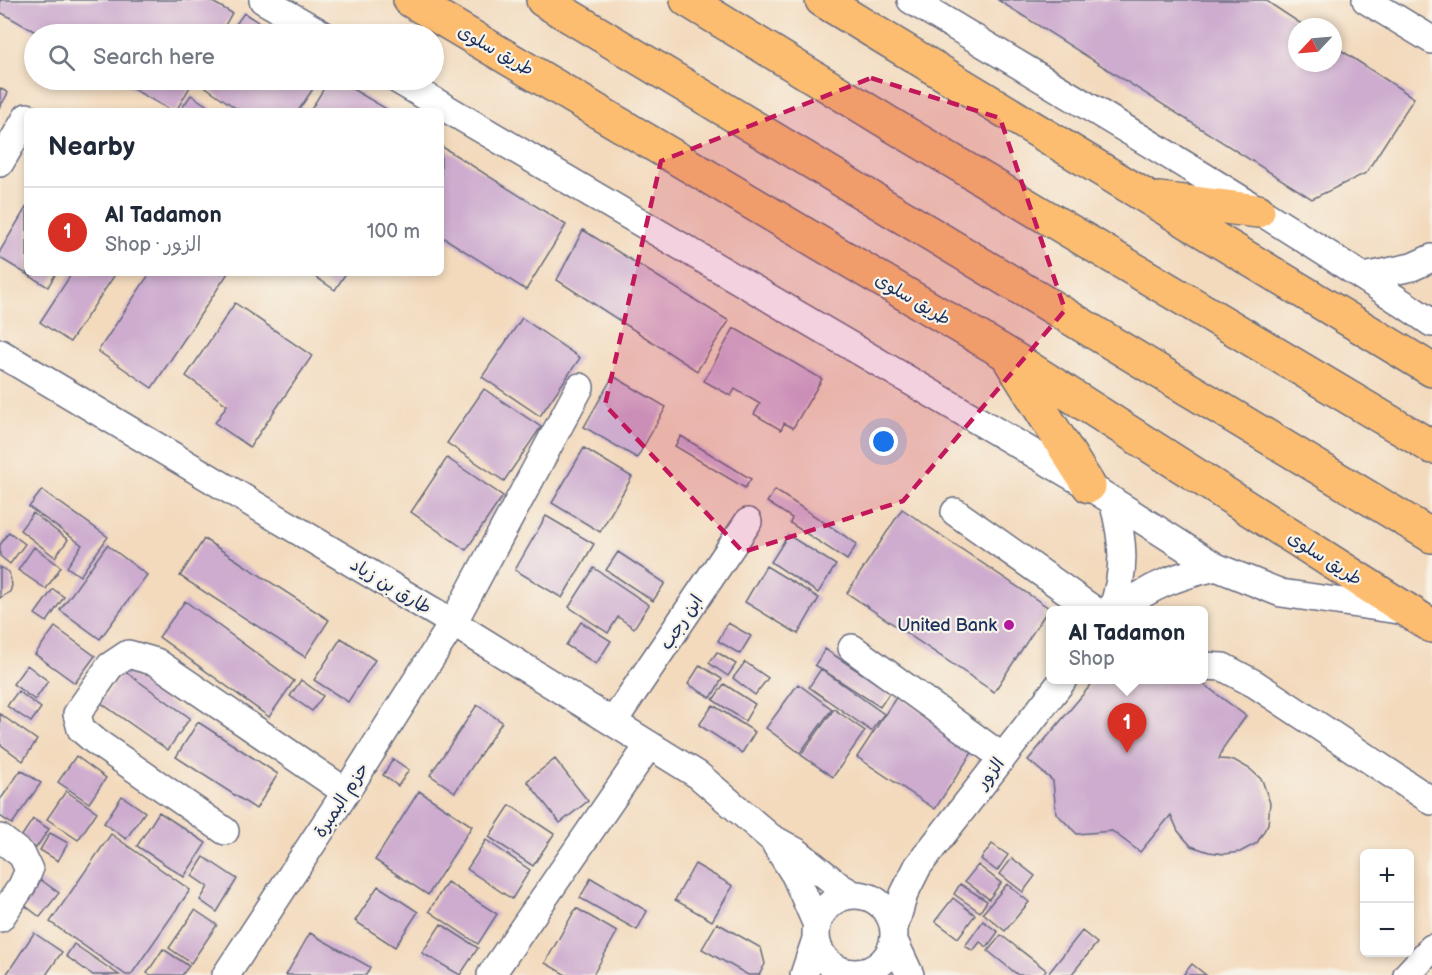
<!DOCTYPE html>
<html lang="en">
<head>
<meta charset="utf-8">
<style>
  :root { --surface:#fff; --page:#f2f2f3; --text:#1f2937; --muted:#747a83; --line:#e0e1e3; --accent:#d93025 }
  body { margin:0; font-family:"Balsamiq Sans","Playpen Sans Arabic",sans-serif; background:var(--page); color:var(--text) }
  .controls { position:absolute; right:18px; bottom:18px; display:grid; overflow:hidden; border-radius:9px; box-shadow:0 3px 9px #0003 }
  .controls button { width:54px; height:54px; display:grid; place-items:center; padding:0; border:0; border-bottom:2px solid var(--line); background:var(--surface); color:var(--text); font:30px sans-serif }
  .compass { position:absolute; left:1288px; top:18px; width:54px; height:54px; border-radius:50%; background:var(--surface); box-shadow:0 3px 9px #0003; rotate:244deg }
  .you { position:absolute; left:884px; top:442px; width:21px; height:21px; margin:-15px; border:4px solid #fff; border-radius:50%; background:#1a73e8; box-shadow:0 0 0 9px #1a73e833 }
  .badge { display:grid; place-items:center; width:39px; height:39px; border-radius:50%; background:var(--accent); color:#fff; font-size:20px; font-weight:700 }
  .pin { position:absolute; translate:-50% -50px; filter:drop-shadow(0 2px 3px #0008) }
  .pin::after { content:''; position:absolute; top:32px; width:21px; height:18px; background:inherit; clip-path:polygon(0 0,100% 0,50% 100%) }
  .popup { position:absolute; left:1046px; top:606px; width:162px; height:78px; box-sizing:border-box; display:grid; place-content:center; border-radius:9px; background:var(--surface); filter:drop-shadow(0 2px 4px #0005); font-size:20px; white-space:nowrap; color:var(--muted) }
  .popup b { font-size:22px; color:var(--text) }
  .popup::after { content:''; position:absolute; left:50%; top:100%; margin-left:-12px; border:12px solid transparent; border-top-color:var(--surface) }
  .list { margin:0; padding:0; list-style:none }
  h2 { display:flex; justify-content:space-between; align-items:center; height:78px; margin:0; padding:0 24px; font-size:26px }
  h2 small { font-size:20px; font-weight:400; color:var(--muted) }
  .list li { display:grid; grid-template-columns:39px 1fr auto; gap:18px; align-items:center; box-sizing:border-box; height:90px; padding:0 24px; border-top:2px solid var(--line) }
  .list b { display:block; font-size:22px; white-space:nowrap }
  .list p { margin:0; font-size:20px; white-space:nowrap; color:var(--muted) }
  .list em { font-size:20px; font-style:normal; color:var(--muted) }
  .icon { flex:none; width:33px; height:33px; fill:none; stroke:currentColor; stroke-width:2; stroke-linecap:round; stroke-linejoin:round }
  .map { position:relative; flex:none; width:1432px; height:975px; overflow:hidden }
  .search { position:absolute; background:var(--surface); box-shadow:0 3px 9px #0003; left:24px; top:24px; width:420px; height:66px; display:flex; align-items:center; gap:15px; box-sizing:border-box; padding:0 21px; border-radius:33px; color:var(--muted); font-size:22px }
  .panel { position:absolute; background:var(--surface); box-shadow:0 3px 9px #0003; left:24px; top:108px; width:420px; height:168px; border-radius:9px }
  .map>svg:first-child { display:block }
</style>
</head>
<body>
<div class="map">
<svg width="1432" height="975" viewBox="0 0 1432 975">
  <rect width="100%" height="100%" fill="#f7f3e8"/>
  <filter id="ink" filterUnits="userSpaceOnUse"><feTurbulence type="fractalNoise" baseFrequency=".0167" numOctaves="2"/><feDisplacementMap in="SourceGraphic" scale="12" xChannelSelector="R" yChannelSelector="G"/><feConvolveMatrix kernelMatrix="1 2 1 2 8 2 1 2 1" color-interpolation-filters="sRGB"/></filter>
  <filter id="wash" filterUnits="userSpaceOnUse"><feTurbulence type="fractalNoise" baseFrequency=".008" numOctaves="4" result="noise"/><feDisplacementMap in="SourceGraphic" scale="24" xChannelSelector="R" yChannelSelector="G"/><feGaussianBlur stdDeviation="1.35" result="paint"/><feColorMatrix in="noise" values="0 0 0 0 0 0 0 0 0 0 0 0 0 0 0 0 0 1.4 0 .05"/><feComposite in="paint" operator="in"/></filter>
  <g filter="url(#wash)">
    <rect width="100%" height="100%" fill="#f3dabd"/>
    <g id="blocks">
      <path fill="#cdaccf" d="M0,0H209L232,13L220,34H39L0,12Z
        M998,0H1265L1306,27H1297V63H1333V45L1414,98L1366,173L1312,199Z
        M244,13L276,34H229Z
        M117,80H194L176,111H172Z
        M198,80H319L298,111H240L197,81Z
        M329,80H337L390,111H310Z
        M0,88L8,93L0,107Z
        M191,95L215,111H180Z
        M441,146L566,225L526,290L441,236Z
        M27,206V273H56L48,287L0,258V251Z
        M583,230L729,321L697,371L557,280Z
        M72,273H116L70,342L40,322Z
        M150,273H228L152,388L98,351Z
        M310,273H346L335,290Z
        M235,303L312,356L250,447L215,423L227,405L186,376Z
        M522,318L580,358L540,416L482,377Z
        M734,328L822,379L793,428L784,423L781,430L754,414L760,404L735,389L731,396L704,381Z
        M613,376L666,407L637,458L584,427Z
        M484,389L541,427L504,481L447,443Z
        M681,436L751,479L745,488L675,446Z
        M584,448L632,477L600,532L552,503Z
        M447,458L503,496L466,550L411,512Z
        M42,490L108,537L80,576L67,567L82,545L29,507Z
        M775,490L857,544L847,560L790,523L792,518L767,502Z
        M902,509L1049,608L994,692L847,593Z
        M33,513L68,540L55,557L20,530Z
        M546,516L594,544L562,598L515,570Z
        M9,532L25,544L10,564L0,556V545Z
        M788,535L836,565L818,593L771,562Z
        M204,539L329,620L305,657L180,576Z
        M107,545L147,575L100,639L60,610Z
        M34,547L61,567L46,589L18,570Z
        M618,552L665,583L653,601L606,570Z
        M766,566L819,598L798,634L745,602Z
        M0,567L9,572L12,585L10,592L0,598Z
        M594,568L649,605L634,628L618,617L608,633L569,607Z
        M53,589L64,597L47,622L35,614Z
        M185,601L294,681L269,717L159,637Z
        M581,622L611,641L596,664L566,645Z
        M728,623L751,636L740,654L718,641Z
        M55,627L95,656L75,683L35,654Z
        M341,638L375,660L348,702L314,680Z
        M825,649L890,692L880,707L815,665Z
        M717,652L736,664L728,676L709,663Z
        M745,662L768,678L755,695L733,678Z
        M27,665L48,681L35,700L13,684Z
        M700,665L722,679L711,698L688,684Z
        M821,669L884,714L871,731L809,687Z
        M124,671L190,718L168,750L101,703Z
        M301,680L323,696L312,711L290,696Z
        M1095,680H1198L1246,716L1223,748L1219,759L1234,760L1250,769L1262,780L1270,803L1268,824L1257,843L1240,852L1224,854L1209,852L1191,846L1178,831L1171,815L1140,852L1112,831L1077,834L1056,813L1053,781L1028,760Z
        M724,684L755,704L745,721L713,700Z
        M798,684L832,709L800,753L766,728Z
        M18,691L41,708L31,722L7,706Z
        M897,696L975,748L935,809L857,757Z
        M477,705L502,722L455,792L430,775Z
        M713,705L755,732L742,753L699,725Z
        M834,709L865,731L833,777L801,755Z
        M0,714L37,740L23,761L0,744Z
        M198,722L278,774L256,809L176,757Z
        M76,756L106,778L89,803L58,782Z
        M393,759L409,770L398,786L383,775Z
        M555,759L588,801L560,823L527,781Z
        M21,770L41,783L12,824L0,816V800Z
        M66,791L97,812L78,840L47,819Z
        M419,791L472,826L428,895L375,860Z
        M122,796L145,812L126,839L104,823Z
        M510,805L554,834L533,866L489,837Z
        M159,812L206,843L184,877L137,846Z
        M33,819L49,829L36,848L21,837Z
        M50,833L68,843L58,861L40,850Z
        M111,834L190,890L131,975H126L50,922Z
        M486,840L530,870L512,899L467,869Z
        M992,844L1008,855L997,871L981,859Z
        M204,857L237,879L217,912L200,900L208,887L192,876Z
        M1012,858L1035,876L1023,892L1000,874Z
        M695,864L733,886L712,921L675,900Z
        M978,865L1001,883L989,899L965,881Z
        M591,878L647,911L637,930L580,898Z
        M41,880L59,893L40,917L23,904Z
        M447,882L497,914L478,944L429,911Z
        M960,884L987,901L980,912L954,894Z
        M1007,884L1029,902L1005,931L983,913Z
        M378,886L418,912L395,947L355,921Z
        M953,898L975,915L958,938L935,921Z
        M576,908L617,932L593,975H566L545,963Z
        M195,910L217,925L191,963L169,948Z
        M983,921L998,932L987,947L980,942L973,951L965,946Z
        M717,923L761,948L765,964L759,975H748L702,949Z
        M441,924L478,948L460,975L422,953Z
        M1082,931L1097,943L1071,975H1050L1048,974Z
        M34,933L62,952L46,975H6Z
        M310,933L370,967L366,975H286Z
        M1001,935L1046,970L1042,975H1018L988,951Z
        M74,944L119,975H93L66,956Z
        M163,949L189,966L182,975H150L147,973Z
        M1192,964L1206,975H1183Z"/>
    </g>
  </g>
  <g filter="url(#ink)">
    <use href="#blocks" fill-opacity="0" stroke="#676b7f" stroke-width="1.5"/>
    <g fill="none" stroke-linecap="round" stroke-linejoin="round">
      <defs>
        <path id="minor" d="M263,0L322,34
          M911,0C1086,106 1263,208 1432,323
          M1366,0L1432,40
          M398,80L1089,486L1216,567L1281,593L1405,611
          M0,163L27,117
          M1364,277L1412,267L1432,258
          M0,353L453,623L698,775L770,837L797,852L840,887L854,895
          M955,512L1094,610
          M1112,610C1126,571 1124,541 1113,501
          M1120,610C1149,586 1180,575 1216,567
          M852,648L1002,757
          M1204,666L1223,667L1255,684L1432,801
          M613,722L748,522
          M225,831L95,741L81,729L77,714L110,666L128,654L156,662L346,792
          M0,838L22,855L29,870L22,886L0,918
          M776,845L795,875L817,925
          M816 934a39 39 0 1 1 78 0a39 39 0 1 1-78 0Z
          M894,928L904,894L918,866L1063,680
          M894,941L910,975
          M226,975L346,792L453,623L580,387
          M491,975L649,745
          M804,975L816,939
          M1407,975L1432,948"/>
        <path id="major" d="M410,0L1005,353L1432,626
          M822,0L1432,370
          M1159,199L1258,211
          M1011,362L1089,486"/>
        <path id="highway" d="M543,0L1432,536
          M687,0L892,125L1432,447"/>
      </defs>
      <use href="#minor" stroke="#676b7f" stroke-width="30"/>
      <use href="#major" stroke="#676b7f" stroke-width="36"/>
      <use href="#highway" stroke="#676b7f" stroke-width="36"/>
      <use href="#minor" stroke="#fff" stroke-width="27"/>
      <use href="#major" stroke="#fcbd6f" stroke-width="33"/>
      <use href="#highway" stroke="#fcbd6f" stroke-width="33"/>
    </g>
  </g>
  <path fill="#c2185b" fill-opacity="0.2" stroke="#c2185b" stroke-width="4.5" stroke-dasharray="12 8" stroke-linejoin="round" d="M871,78L1000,118L1065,310L903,501L743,552L605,405L661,161Z"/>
  <circle fill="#b5179e" stroke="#f7f3e8" stroke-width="2" cx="1009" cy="625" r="6"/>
  <g text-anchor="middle" stroke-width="4.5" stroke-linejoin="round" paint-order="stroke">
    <g font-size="18" fill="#1b2f5e" stroke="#f7f3e8">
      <text transform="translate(496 50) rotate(30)" y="6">طريق سلوى</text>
      <text transform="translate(913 299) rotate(31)" y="6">طريق سلوى</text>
      <text transform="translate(1325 558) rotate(33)" y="6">طريق سلوى</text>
      <text transform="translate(391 586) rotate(31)" y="6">طارق بن زياد</text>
      <text transform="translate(681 622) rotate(-56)" y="6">ابن رجب</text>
      <text transform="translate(990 773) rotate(-52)" y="6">الزور</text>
      <text transform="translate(341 800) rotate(-57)" y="6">حزم البمبرة</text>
    </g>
    <g font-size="18" fill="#1b2f5e" stroke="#f7f3e8" text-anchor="end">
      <text x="997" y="631">United Bank</text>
    </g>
  </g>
</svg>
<div class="controls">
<button>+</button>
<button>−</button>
</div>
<svg class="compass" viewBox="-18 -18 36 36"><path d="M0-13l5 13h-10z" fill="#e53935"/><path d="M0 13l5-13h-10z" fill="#747a83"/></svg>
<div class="you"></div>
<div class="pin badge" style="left:1127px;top:753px">1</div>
<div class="popup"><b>Al Tadamon</b>Shop</div>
<div class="search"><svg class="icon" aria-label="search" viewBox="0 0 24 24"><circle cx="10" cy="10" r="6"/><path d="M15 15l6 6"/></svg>Search here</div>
<section class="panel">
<h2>Nearby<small></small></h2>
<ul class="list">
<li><span class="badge">1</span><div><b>Al Tadamon</b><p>Shop · الزور</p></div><em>100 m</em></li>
</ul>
</section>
</div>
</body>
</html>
